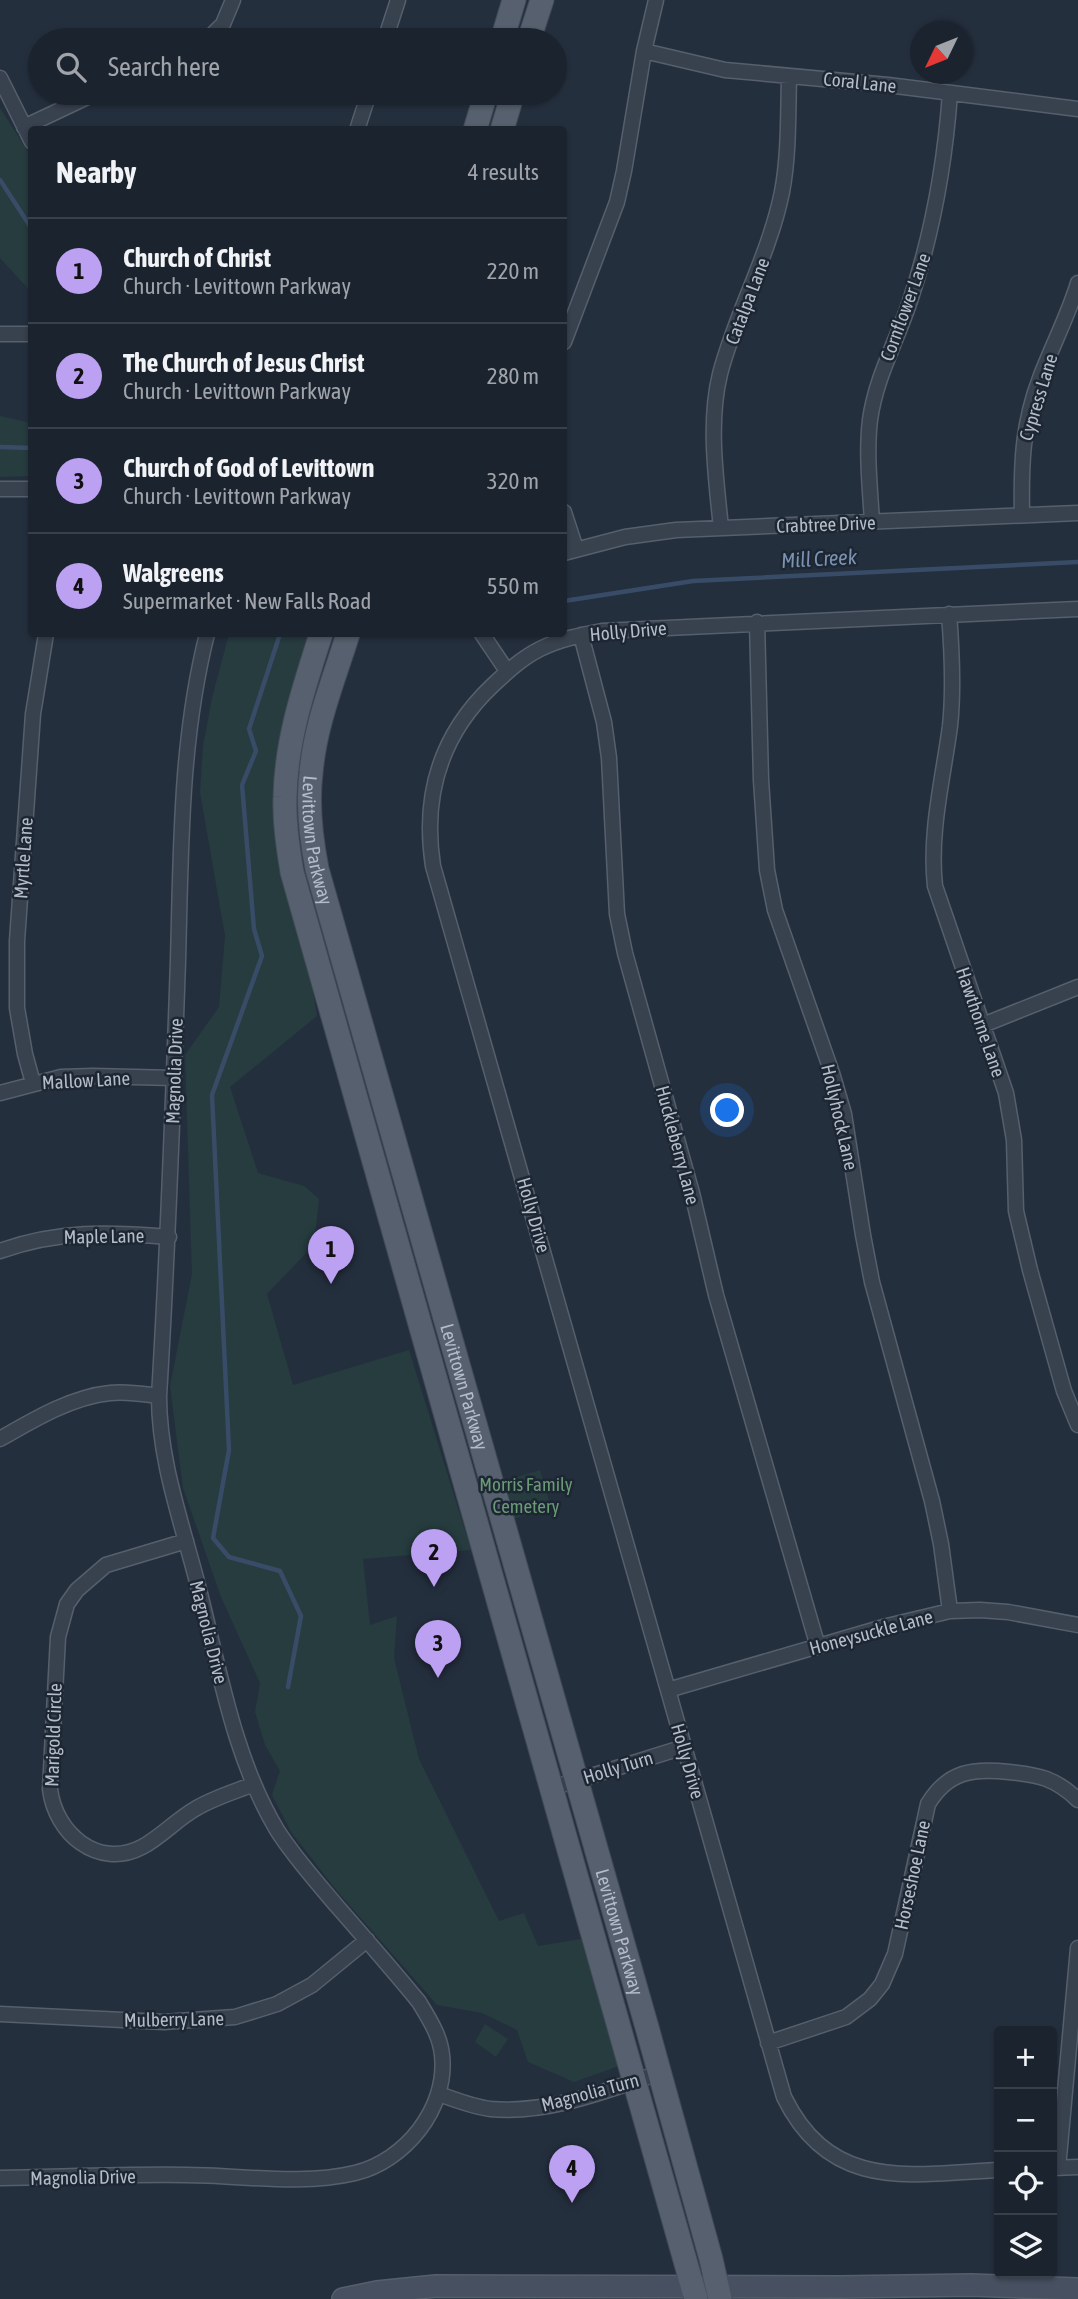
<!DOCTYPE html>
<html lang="en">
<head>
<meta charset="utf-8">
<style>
  :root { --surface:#1b232e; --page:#242b36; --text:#f1f3f6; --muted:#a0a4aa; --line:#39404a; --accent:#bca0f2 }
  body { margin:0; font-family:"Asap Condensed",sans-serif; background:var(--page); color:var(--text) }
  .controls { position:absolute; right:21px; bottom:21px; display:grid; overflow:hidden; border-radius:7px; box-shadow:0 2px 5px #0004 }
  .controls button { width:63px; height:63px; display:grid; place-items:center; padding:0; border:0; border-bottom:2px solid var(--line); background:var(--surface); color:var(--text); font:35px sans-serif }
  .compass { position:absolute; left:910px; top:21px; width:63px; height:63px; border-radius:50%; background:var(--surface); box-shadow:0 2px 5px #0004; rotate:227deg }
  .you { position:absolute; left:728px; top:1111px; width:24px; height:24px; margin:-18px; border:5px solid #fff; border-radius:50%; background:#1a73e8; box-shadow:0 0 0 10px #1a73e833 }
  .badge { display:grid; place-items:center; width:46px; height:46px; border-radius:50%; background:var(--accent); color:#111; font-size:23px; font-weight:700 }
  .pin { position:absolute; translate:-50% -58px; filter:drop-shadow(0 2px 4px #0008) }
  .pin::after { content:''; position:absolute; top:37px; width:24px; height:21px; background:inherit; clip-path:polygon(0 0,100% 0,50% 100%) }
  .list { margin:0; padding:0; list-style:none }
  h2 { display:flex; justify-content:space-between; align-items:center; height:91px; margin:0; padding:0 28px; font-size:30px }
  h2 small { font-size:23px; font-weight:400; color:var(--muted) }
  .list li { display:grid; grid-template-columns:46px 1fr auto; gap:21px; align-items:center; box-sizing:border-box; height:105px; padding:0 28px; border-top:2px solid var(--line) }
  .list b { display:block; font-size:26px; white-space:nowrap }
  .list p { margin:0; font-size:23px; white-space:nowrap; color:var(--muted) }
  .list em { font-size:23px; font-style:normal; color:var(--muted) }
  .icon { flex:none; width:38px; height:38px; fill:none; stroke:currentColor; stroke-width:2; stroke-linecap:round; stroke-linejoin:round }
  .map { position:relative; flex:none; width:1078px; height:2299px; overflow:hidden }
  .search { position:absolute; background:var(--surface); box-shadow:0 2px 5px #0004; left:28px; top:28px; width:539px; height:77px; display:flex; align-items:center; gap:18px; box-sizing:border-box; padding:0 24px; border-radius:38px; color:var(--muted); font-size:26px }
  .panel { position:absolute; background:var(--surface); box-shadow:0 2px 5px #0004; left:28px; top:126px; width:539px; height:511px; border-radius:7px }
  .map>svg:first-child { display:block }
</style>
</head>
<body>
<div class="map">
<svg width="1078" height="2299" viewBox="0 0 1078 2299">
  <rect width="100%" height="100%" fill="#242f3e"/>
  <path fill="#263c3f" d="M0,108L31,156V292L0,258Z
    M0,416L31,423V476L0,477Z
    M229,634H312L277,833L310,972L317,1016L230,1087L258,1173L304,1186L319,1199L314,1245L267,1294L293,1385L409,1350L471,1550L363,1559L370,1625L397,1616L394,1658L419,1759L499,1921L524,1913L538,1946L581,1939L619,2066L574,2082L528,2062L517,2030L482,2013L437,2005L337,1891L291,1832L272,1795L280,1771L265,1745L255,1712L260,1683L221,1597L183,1488L170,1386L192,1274L185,1055L219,1007L225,936L200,792L203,746L212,698Z
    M540,1470L551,1507L513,1519L501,1482Z
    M485,2024L508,2039L496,2057L475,2042Z"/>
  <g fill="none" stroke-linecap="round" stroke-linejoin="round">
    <path stroke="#394c67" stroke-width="4.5" d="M0,180L32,229
      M0,447L32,448
      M564,601L693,581L1078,562
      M280,634L249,729L256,751L242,785L254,929L262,956L212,1095L229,1450L213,1538L229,1557L280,1571L301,1616L288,1687"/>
    <defs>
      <path id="minor" d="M207,40L223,24L233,0
        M385,40L398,0
        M644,51L725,70L888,85L1078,109
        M0,78L32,142
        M24,127L96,93
        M357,130L369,93
        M0,334H32
        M564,342L617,202L624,171L644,51L656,0
        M0,489H32
        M564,512L576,549
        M1022,515C1021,466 1022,425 1040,378C1052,346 1068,316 1078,283
        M872,522C870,488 866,453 870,420C876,376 898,339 911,298C933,231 945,163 950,93
        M721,528C716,478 708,423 720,374C736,312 769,256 782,192C789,155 788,114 789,76
        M564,553L625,537L676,530L1078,513
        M949,614C952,651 954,689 950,726C943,779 929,833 935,886L1006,1093L1014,1140L1016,1211L1030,1270L1064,1391L1078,1425
        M757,622L761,780L767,870L775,910L832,1073L844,1114L863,1235L872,1282L932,1501L941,1544L950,1611
        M482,634L507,671
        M581,635L604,722L609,758L617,914L625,953L692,1193L716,1295L818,1647
        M983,1025L1078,987
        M33,1083L25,1054L17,1008V941L33,714L46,634
        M0,1093L61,1077L93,1076L174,1078
        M0,1251C59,1230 108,1232 169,1237
        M0,1439C33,1420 71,1397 110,1393C126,1391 143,1394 159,1396
        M186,1541L106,1565L77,1590L67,1604L58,1637L50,1789C55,1833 98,1870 142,1847C161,1837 176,1820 195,1809C213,1798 234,1792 254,1784
        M668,1690L887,1626L950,1611L980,1610L1008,1612L1078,1625
        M552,1788L684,1747
        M0,2014L164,2022L235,2017L277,2004L312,1985L367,1940
        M768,2043L846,2017L870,1999L882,1984L895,1954L928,1804C948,1771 973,1768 1009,1772C1039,1775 1055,1778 1078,1800
        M439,2094C456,2100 473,2107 491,2109C549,2114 605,2091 659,2073
        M1052,2168L1078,2167
        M1058,2168L1078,1948
        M999,2170C911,2174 831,2193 784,2097L433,866C422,795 441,734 493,685C508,671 522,658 540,649C560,639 581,635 602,631L1078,609
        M0,2178C62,2177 124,2174 186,2175C241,2175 300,2186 355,2173C405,2161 448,2108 442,2055C440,2035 429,2019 419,2002C392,1969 364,1937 336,1905C316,1881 294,1857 277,1830C232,1755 218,1661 196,1578C180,1517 159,1459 159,1396C168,1251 173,1106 178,961C181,851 180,741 207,634"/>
      <path id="secondary" d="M343,2299L377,2292L436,2286L840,2287L971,2285L1078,2289"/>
      <g id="primary">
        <path d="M502,40L514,0"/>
        <path d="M529,40L542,0"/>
        <path d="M475,130L486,93"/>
        <path d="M502,130L513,93"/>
        <path d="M321,634C304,687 286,740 285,797C284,822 288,847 292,872L696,2299"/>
        <path id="s1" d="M348,634C334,679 315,725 311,773C307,805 311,838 317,869L648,2031L711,2259L720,2299"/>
      </g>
    </defs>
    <use href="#minor" stroke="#565f6c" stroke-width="17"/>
    <use href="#secondary" stroke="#565f6c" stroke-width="24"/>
    <use href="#primary" stroke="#414a57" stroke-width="25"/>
    <use href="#minor" stroke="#38414e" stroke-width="14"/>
    <use href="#secondary" stroke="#465061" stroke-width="21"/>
    <use href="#primary" stroke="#56606e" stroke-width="23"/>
  </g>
  <g text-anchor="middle" stroke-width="5" stroke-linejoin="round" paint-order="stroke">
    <g font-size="19" fill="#b4bcc9" stroke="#1d2633">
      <text transform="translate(860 82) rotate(6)" y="7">Coral Lane</text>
      <text transform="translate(747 301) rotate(-69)" y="7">Catalpa Lane</text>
      <text transform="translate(905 307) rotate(-70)" y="7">Cornflower Lane</text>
      <text transform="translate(1038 397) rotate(-73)" y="7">Cypress Lane</text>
      <text transform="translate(826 524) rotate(-2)" y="7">Crabtree Drive</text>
      <text transform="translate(628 631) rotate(-5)" y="7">Holly Drive</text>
      <text dy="7" stroke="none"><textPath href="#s1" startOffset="212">Levittown Parkway</textPath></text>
      <text transform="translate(23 858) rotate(-86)" y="7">Myrtle Lane</text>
      <text transform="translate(981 1022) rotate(71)" y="7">Hawthorne Lane</text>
      <text transform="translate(174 1071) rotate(-88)" y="7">Magnolia Drive</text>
      <text transform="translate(86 1080) rotate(-3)" y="7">Mallow Lane</text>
      <text transform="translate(840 1117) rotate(77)" y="7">Hollyhock Lane</text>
      <text transform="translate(678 1145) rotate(75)" y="7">Huckleberry Lane</text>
      <text transform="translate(534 1215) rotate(74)" y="7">Holly Drive</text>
      <text transform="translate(104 1236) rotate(-1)" y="7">Maple Lane</text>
      <text dy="7" stroke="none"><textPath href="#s1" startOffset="779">Levittown Parkway</textPath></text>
      <text transform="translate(209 1632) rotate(76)" y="7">Magnolia Drive</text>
      <text transform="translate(871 1632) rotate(-15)" y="7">Honeysuckle Lane</text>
      <text transform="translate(53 1735) rotate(-88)" y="7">Marigold Circle</text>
      <text transform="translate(688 1761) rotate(74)" y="7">Holly Drive</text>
      <text transform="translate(618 1767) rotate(-17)" y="7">Holly Turn</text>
      <text transform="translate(912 1875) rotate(-78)" y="7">Horseshoe Lane</text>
      <text dy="7" stroke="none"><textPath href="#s1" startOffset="1346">Levittown Parkway</textPath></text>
      <text transform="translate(174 2019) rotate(-1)" y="7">Mulberry Lane</text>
      <text transform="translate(590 2092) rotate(-15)" y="7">Magnolia Turn</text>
      <text transform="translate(83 2177) rotate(-1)" y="7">Magnolia Drive</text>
    </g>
    <g font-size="19" fill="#6b9a76" stroke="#1d2633">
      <text x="526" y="1491">Morris Family<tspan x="526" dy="22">Cemetery</tspan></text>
    </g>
    <g font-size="21" font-style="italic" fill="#7c92b1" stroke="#1d2633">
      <text transform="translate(819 559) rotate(-3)" y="7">Mill Creek</text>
    </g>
  </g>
</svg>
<div class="controls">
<button>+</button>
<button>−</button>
<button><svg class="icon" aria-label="locate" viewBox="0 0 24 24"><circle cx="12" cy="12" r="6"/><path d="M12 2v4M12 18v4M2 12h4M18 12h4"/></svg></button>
<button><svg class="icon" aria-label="layers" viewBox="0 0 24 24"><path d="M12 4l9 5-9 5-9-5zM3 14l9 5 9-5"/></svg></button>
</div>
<svg class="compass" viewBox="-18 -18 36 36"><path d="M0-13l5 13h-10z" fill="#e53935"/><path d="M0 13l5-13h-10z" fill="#a0a4aa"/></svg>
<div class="you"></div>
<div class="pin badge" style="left:331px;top:1284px">1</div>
<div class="pin badge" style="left:434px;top:1587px">2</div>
<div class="pin badge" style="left:438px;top:1678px">3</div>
<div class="pin badge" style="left:572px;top:2203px">4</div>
<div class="search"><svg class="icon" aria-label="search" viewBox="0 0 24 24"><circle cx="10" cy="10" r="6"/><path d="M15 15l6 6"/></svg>Search here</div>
<section class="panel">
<h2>Nearby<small>4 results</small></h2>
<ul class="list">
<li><span class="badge">1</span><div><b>Church of Christ</b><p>Church · Levittown Parkway</p></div><em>220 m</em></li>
<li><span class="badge">2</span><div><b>The Church of Jesus Christ</b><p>Church · Levittown Parkway</p></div><em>280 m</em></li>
<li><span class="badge">3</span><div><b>Church of God of Levittown</b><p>Church · Levittown Parkway</p></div><em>320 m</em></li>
<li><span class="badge">4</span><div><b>Walgreens</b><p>Supermarket · New Falls Road</p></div><em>550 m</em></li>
</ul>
</section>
</div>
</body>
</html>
